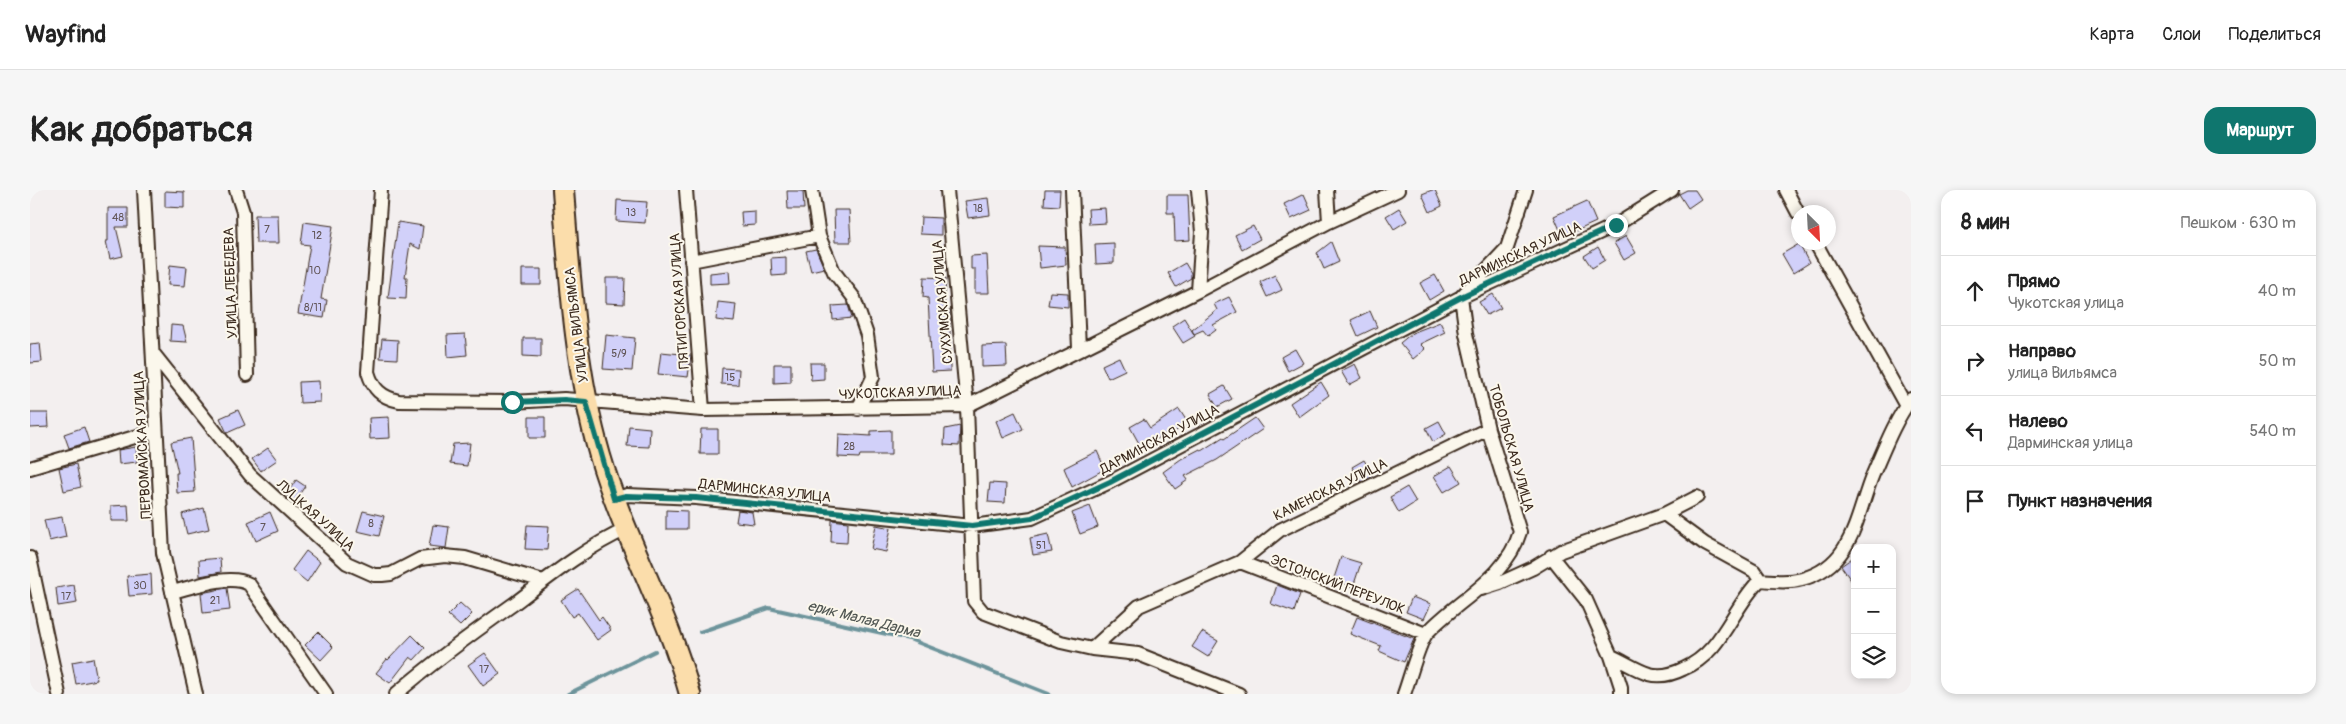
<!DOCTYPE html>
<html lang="ru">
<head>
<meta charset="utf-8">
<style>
  :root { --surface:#fff; --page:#f6f6f6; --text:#222; --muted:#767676; --line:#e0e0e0; --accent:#0f766e }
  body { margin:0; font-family:Pangolin,sans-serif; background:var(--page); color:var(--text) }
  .controls { position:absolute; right:15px; bottom:15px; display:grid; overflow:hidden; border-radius:10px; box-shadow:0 2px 8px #0003 }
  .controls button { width:45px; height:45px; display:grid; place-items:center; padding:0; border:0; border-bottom:1px solid var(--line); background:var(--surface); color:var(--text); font:25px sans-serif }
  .compass { position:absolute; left:1761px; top:15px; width:45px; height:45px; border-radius:50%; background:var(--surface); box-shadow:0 2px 8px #0003; rotate:156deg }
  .stop { position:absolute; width:15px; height:15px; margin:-11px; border:4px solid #0f766e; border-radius:50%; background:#fff }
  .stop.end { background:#0f766e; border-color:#fff; box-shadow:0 1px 5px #0008 }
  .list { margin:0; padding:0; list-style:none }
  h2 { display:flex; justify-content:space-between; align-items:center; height:65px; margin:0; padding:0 20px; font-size:21px }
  h2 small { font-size:16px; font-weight:400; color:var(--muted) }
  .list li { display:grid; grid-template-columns:32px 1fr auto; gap:15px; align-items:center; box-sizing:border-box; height:70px; padding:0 20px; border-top:1px solid var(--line) }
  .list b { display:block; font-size:19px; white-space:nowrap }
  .list p { margin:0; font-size:16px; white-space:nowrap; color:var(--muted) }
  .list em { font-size:16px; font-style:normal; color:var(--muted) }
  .icon { flex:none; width:28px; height:28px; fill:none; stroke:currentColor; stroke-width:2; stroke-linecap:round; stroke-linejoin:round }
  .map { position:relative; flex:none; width:1881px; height:504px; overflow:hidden; border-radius:15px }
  header { display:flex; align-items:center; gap:30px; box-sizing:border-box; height:70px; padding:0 25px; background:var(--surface); border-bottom:1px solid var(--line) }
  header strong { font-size:24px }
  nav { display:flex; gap:28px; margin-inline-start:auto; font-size:18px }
  .intro { display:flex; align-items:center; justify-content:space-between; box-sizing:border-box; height:120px; padding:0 30px }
  h1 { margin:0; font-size:35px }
  .button { padding:12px 22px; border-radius:15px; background:var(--accent); color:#fff; font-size:18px; font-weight:700 }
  main { display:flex; gap:30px; padding:0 30px }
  aside { flex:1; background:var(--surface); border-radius:15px; box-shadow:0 2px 8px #0003 }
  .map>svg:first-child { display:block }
</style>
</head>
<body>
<header>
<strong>Wayfind</strong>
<nav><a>Карта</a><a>Слои</a><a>Поделиться</a></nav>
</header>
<div class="intro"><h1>Как добраться</h1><a class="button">Маршрут</a></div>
<main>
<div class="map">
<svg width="1881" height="504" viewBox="0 0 1881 504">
  <rect width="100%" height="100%" fill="#f3efef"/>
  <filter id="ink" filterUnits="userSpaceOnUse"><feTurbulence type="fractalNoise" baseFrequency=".02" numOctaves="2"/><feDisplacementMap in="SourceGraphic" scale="10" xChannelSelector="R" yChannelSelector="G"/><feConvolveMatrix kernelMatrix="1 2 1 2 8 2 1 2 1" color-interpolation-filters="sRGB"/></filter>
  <g filter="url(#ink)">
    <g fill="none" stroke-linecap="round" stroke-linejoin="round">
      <path stroke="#6d949b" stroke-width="4" d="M670,442L739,418L879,449L1019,504
        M538,504L625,461"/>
    </g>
    <path fill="#d1d0f9" stroke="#3b2a1e" d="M1015,0H1030L1029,16L1014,15Z
      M1402,0H1405L1412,16L1400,22L1392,4Z
      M1657,0H1665L1671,9L1658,18L1649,4Z
      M135,1L154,2V18L135,17Z
      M757,1H773L774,19H758Z
      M1274,4L1281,20L1261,29L1254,14Z
      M1137,5H1158L1160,50L1145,51L1144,23H1137Z
      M958,8L960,25L938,28L935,11Z
      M587,10L617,12L615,33L586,31Z
      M1557,11L1566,32L1533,47L1524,26Z
      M78,18H98V37H86L93,66L80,69L76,51H78Z
      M1075,18L1076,33L1059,34L1058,19Z
      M1369,18L1377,31L1364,39L1356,26Z
      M804,20H819L821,52H805Z
      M725,21V35L712,36L711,22Z
      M225,25H248L249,53H226Z
      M891,27L911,28V45L890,44Z
      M274,32L303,36L291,109L297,110L294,128L268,124L280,55L271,54Z
      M368,32L393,36L390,59L380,54L375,87H377L376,109L358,108Z
      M1223,36L1230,49L1212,59L1205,45Z
      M1596,46L1606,63L1594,70L1584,53Z
      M1301,52L1309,72L1294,79L1287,63Z
      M1084,53V73L1066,74L1065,54Z
      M1769,54L1779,73L1763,83L1752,64Z
      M1008,56L1035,57L1036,75L1010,78Z
      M1568,57L1575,70L1562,78L1554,66Z
      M786,59L794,78L781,81L776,61Z
      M957,65L959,103H945V79H941V66Z
      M756,67V85L742,86L741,68Z
      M1155,73L1161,83V88L1146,97L1138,83Z
      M140,75L157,77L155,96L138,95Z
      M492,79H511V95H492Z
      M699,81L700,93L680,94V83Z
      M1245,85L1252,100L1237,107L1230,92Z
      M1405,85L1414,101L1399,110L1390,93Z
      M894,87L916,88L914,121H920V181L902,182L898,108L893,107Z
      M576,88H595L594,114L576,113Z
      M1020,102L1038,103V117L1018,115Z
      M1463,104L1471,118L1457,125L1449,112Z
      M1199,107L1207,122L1183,135L1186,140L1178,146L1173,140L1164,144L1162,140L1187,120L1184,114Z
      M688,112L706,114L704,132L686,130Z
      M818,115L822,128L803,130L802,116Z
      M1340,121L1347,137L1328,146L1321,130Z
      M1154,128L1165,146L1153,153L1142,136Z
      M1410,132L1415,142L1390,154L1395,159L1383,169L1370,153L1382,143Z
      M141,135L153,136L157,152L140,151Z
      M435,144L437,165L418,167L417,145Z
      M576,145L605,148L602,181L573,179Z
      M493,148H511V167L493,166Z
      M352,149L368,150L367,169L350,168Z
      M10,153L12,172L0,173V154Z
      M976,155L977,176L952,177V156Z
      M1265,159L1273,173L1258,181L1251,167Z
      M631,162L661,165L658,187L628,184Z
      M1089,167L1095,180L1078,188L1072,175Z
      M780,173H794V189L781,190Z
      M744,174H761V192L744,193Z
      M1325,174L1332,188L1319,195L1311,181Z
      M692,178L709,179L708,195L691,194Z
      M289,191L290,212L270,213L269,192Z
      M1291,192L1299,205L1269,227L1260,213Z
      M1194,196L1202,209L1187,217L1180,204Z
      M1149,219L1158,233L1138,246L1137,243L1111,257L1100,237L1114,229L1120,238Z
      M208,220L215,235L197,243L190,228Z
      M985,222L993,239L973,248L966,231Z
      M0,223H18L19,237L0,238Z
      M359,227L360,248L340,249L339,228Z
      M499,227H515V248H499Z
      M1225,228L1233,239L1187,270L1155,286L1158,290L1145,299L1133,282L1151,269L1170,259L1171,261L1193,247L1194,249Z
      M1409,231L1416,244L1403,252L1396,238Z
      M599,236L620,238L619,257L597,256Z
      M930,236L929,256L914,255L915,239Z
      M54,237L59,252L39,258L34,244Z
      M671,239H688V264H670Z
      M861,240V265H830L829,268L808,267L809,244L841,246V241Z
      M161,248L165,302L147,303L146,283H148L141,252Z
      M440,253L437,276L420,274L423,254Z
      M106,257L107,272L89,274L88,260Z
      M238,258L247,270L231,281L222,269Z
      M1067,261L1075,279L1042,297L1034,278Z
      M1334,270L1343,285L1331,292L1322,277Z
      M46,274L51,297L34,301L29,278Z
      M1421,276L1431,292L1414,302L1404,286Z
      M266,290L275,296L265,311L256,305Z
      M960,293L976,294L975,313L958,312Z
      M1377,297L1386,312L1369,323L1360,307Z
      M98,315L99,331H81V316Z
      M1060,316L1068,337L1050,344L1042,323Z
      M174,318L179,339L157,344L152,324Z
      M636,320L657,321V339H636Z
      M708,320L722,322L724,334L706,332Z
      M333,321L354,326L349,346L327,341Z
      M240,322L248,341L226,351L218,332Z
      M32,327L36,347L19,351L14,330Z
      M802,330L818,332L817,353L801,352Z
      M403,335L419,337L416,358L399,356Z
      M497,335L519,336L517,360L495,359Z
      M846,335L861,338L856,362L841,359Z
      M1018,344L1022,362L1003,365L1000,348Z
      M276,361L290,372L277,392L262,380Z
      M1825,366V396L1811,376Z
      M1311,367L1331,373L1323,397L1303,391Z
      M190,368L191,382L170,386L169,370Z
      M121,384L122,404L99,406L97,386Z
      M44,395L47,413L28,416L26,398Z
      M1247,395L1270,404L1264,422L1241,414Z
      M197,398L200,420L173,423L171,403Z
      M548,399L569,430L572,427L581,440L567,450L548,423L542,427L531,410Z
      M1382,407L1401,414L1394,429L1376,422Z
      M430,413L442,424L430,436L418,425Z
      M1327,427L1384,449L1374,472L1349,461L1351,456L1320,444Z
      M288,442L303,457L291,470L275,455Z
      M1172,442L1188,451L1178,467L1162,457Z
      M382,445L395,458L384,470L380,467L360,493L346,483L357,469L358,470Z
      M455,463L470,484L453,496L438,475Z
      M63,468L67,490L46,494L42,472Z"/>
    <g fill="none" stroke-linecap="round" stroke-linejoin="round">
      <defs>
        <path id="minor" d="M114,0L133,363L166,504
          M206,0L213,22L217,185
          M351,0L338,182C343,199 351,207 369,211L482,212L534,209L673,220L937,216L1168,101L1299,32L1368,0
          M656,0L673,220
          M782,0L789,46L804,82L824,108L837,145L843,187L828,219
          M917,0L937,216L944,411L953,422L1031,452L1062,459L1108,464L1209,504
          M1042,0L1049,158
          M1168,0L1172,42L1168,101
          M1297,0L1299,32
          M1756,0L1768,23
          M1785,52L1876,216
          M661,71L789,46
          M123,163L220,285L317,373L344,385H352L361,384L390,369L415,366L435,368L513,391
          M0,278L125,241
          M584,309L597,305L666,308L942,336L1002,328L1080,292L1431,107L1586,35L1642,0
          M1634,324L1675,354L1724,381L1730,390
          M1521,366L1556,410L1581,466L1591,497V504
          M0,368L29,504
          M1210,372L1396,444
          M1451,399L1470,393L1503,378L1531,361L1634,324L1667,307
          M142,402C163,397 200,383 219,394L296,504
          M1062,459L1109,416L1210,372L1250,340L1458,239
          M1581,466C1593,471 1606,480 1619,484C1630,487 1643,484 1653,479C1693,462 1701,419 1730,390C1743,391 1758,393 1772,389C1824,375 1826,325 1843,284C1854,259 1865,230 1881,209
          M366,504C404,471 444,442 485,413C519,387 558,356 597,339
          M1374,504C1379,491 1389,452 1397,443C1428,409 1476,389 1490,342L1458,239L1436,144L1431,107L1477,58L1496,0"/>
        <path id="primary" d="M533,0C540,90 545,179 570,266C594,348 638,422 660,504"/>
      </defs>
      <use href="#minor" stroke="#3b2a1e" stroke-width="16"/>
      <use href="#primary" stroke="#3b2a1e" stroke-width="24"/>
      <use href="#minor" stroke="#fbf7ec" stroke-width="12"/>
      <use href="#primary" stroke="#fbddab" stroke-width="20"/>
    </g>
  </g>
  <g fill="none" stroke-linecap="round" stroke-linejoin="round" filter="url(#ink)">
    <path stroke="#0f766e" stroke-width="6" d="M482,212L534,210L556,212L584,309L596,306L666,308L942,336L1002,328L1080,292L1431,107L1586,35"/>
  </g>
  <g text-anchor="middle" stroke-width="4" stroke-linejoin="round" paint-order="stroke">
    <g font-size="11" fill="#605455">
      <text x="948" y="22">18</text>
      <text x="601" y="26">13</text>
      <text x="88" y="31">48</text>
      <text x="237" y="43">7</text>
      <text x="287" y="49">12</text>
      <text x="285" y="84">10</text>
      <text x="283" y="121">8/11</text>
      <text x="589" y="167">5/9</text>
      <text x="700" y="191">15</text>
      <text x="819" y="260">28</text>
      <text x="341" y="337">8</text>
      <text x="233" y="341">7</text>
      <text x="1011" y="359">51</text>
      <text x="110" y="399">30</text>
      <text x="36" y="410">17</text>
      <text x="185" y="414">21</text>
      <text x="454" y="483">17</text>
    </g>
    <g font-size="14" fill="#3b2a1e" stroke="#fbf7ec">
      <text transform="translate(1490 63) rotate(-25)" y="5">ДАРМИНСКАЯ УЛИЦА</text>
      <text transform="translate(200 93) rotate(-92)" y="5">УЛИЦА ЛЕБЕДЕВА</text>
      <text transform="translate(649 111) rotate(-94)" y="5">ПЯТИГОРСКАЯ УЛИЦА</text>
      <text transform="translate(912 112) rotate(-95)" y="5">СУХУМСКАЯ УЛИЦА</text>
      <text transform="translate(546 135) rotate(-97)" y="5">УЛИЦА ВИЛЬЯМСА</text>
      <text transform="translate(870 202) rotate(-2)" y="5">ЧУКОТСКАЯ УЛИЦА</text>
      <text transform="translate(1129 249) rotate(-28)" y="5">ДАРМИНСКАЯ УЛИЦА</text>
      <text transform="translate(112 255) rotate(-93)" y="5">ПЕРВОМАЙСКАЯ УЛИЦА</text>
      <text transform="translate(1482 258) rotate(74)" y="5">ТОБОЛЬСКАЯ УЛИЦА</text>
      <text transform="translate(1300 299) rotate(-26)" y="5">КАМЕНСКАЯ УЛИЦА</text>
      <text transform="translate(735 300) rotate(6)" y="5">ДАРМИНСКАЯ УЛИЦА</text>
      <text transform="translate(286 325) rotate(42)" y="5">ЛУЦКАЯ УЛИЦА</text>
      <text transform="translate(1308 394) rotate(21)" y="5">ЭСТОНСКИЙ ПЕРЕУЛОК</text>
    </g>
    <g font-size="15" font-style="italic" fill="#505652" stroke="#fbf7ec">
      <text transform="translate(834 429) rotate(14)" y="5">ерик Малая Дарма</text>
    </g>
  </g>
</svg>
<div class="controls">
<button>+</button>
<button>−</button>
<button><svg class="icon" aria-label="layers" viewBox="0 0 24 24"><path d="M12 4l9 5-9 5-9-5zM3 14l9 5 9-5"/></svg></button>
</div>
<svg class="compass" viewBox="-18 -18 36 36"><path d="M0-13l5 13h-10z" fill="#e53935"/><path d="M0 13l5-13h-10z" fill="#767676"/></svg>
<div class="stop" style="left:482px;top:212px"></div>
<div class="stop end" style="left:1586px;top:35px"></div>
</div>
<aside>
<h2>8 мин<small>Пешком · 630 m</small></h2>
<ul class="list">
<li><svg class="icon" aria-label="ahead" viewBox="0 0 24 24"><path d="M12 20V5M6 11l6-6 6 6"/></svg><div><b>Прямо</b><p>Чукотская улица</p></div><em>40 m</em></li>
<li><svg class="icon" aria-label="right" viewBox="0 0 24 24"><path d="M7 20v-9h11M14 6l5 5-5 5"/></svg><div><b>Направо</b><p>улица Вильямса</p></div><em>50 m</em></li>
<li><svg class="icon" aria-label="left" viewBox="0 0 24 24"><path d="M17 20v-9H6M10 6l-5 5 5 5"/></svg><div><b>Налево</b><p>Дарминская улица</p></div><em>540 m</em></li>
<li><svg class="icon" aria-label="arrive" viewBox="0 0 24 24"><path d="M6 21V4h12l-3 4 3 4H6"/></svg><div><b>Пункт назначения</b></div></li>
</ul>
</aside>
</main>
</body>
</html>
